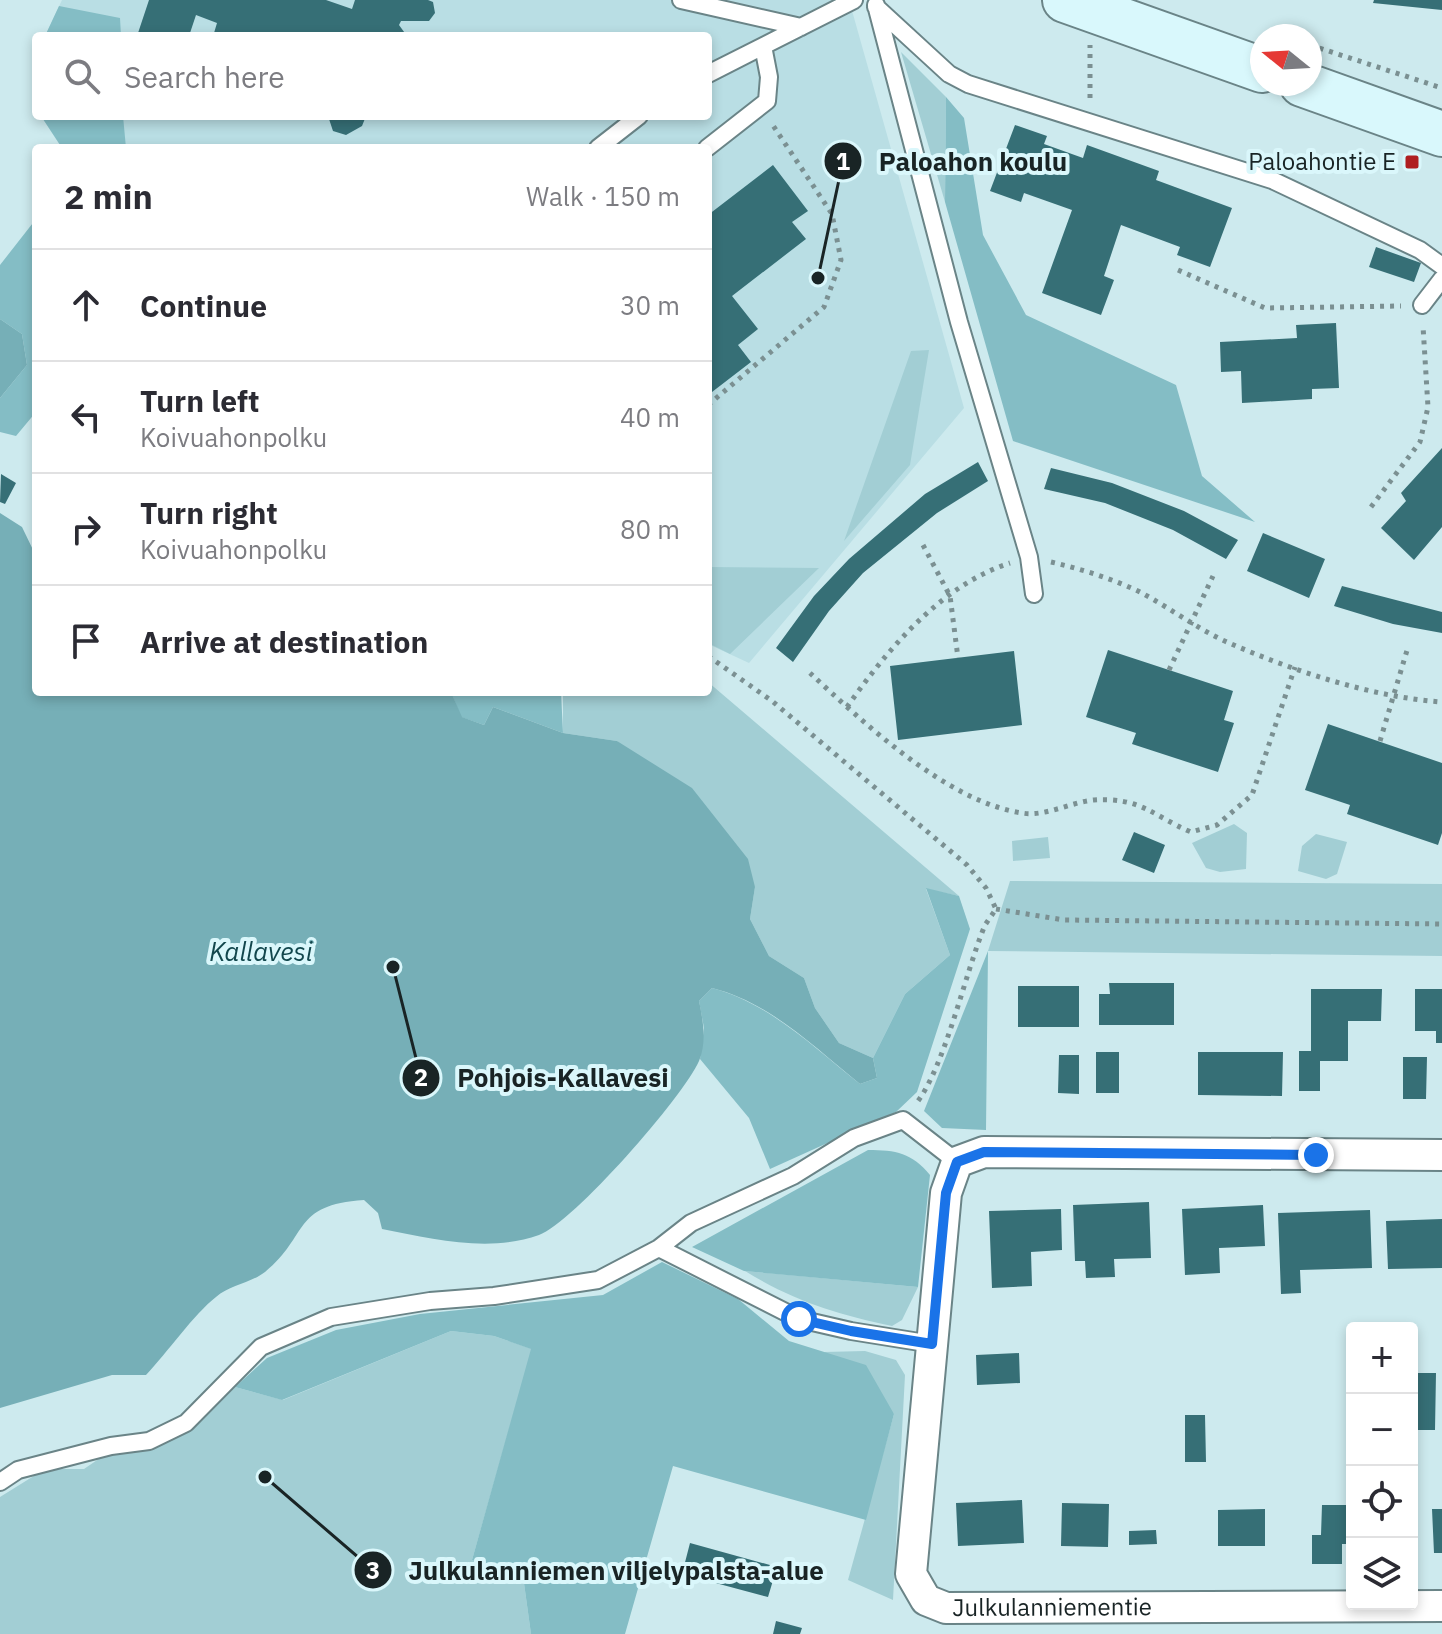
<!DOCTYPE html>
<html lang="en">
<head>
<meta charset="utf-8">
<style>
  :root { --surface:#fff; --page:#f2f2f3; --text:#2b2b33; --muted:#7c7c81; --line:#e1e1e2 }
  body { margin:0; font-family:"IBM Plex Sans",sans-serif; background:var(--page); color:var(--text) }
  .controls { position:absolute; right:24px; bottom:24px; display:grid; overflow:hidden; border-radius:8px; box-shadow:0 4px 12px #0003 }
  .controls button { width:72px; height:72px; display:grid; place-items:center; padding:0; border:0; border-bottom:2px solid var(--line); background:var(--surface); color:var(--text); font:40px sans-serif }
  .compass { position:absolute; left:1250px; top:24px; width:72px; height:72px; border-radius:50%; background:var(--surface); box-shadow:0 4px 12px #0003; rotate:288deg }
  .stop { position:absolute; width:24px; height:24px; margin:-18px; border:6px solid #1a73e8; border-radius:50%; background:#fff }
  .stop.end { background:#1a73e8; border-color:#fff; box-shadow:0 2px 8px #0008 }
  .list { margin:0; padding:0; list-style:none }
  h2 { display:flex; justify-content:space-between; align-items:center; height:104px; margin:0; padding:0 32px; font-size:34px }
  h2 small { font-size:26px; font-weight:400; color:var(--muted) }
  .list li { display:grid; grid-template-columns:52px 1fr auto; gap:24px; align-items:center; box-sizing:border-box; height:112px; padding:0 32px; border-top:2px solid var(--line) }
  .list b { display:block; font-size:30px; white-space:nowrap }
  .list p { margin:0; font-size:26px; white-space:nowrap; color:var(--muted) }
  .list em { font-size:26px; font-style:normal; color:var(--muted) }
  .icon { flex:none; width:44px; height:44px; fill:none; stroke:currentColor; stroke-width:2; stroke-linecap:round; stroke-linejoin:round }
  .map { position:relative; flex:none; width:1442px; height:1634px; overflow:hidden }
  .search { position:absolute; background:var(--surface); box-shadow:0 4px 12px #0003; left:32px; top:32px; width:680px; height:88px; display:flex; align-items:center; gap:20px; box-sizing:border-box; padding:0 28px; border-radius:8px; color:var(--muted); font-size:30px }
  .panel { position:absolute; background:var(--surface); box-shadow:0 4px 12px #0003; left:32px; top:144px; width:680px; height:552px; border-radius:8px }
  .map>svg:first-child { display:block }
</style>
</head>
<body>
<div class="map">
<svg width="1442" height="1634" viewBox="0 0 1442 1634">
  <rect width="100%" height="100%" fill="#cdeaee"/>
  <path fill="#b9dee4" d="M62,0H849L964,408L749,663L708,644V148H62L41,116H708V36H45Z"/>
  <path fill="#a2ced4" d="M901,52L946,97L945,202Z
    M929,350L910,465L844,541L911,351Z
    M708,567L819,568L730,654L708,643Z
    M708,682L959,896L926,889L950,955L905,994L873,1058L839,1043L815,1008L804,978L769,956L750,919L755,887L617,741L563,733V692H708Z
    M1234,824L1247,833L1246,869L1220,872L1206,868L1192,843Z
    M1316,834L1347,842L1337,874L1326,879L1298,871L1302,846Z
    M1048,837L1050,858L1013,861L1012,841Z
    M1010,881L1442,884V956L988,951Z
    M745,1271L918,1287L902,1320L892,1326C836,1314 794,1301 745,1271Z
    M451,1331L494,1336L532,1349L472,1560L523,1576L531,1634H0V1497L45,1469H84L106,1454L189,1429L235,1387L283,1400Z
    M865,1351L896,1360L905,1375L893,1600L848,1580L894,1414L824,1352Z"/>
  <path fill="#84bdc5" d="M59,6L120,18L121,36H45Z
    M946,97L964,118L983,235L1026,315L1176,385L1202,476L1255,522L1013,441L945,202Z
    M41,116H123L126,148H62Z
    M36,219V412L16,436L0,432V398L27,365L22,334L0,319V265Z
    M451,692H561L563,733L493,707L484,725L461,717Z
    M926,888L959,896L970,929L917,1092L896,1112L770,1169L749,1118L700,1059L704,1028L699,1001L712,988C771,1004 813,1047 860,1084L877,1078L873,1058L905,994L950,955Z
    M988,951L986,1130L942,1128L924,1111Z
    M868,1150C896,1150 912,1153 930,1175L918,1287L744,1271L692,1247Z
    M662,1262L738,1299L789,1341L866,1365L894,1414L866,1520L673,1466L625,1634H531L523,1576L472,1560L531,1349L494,1336L451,1331L282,1400L235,1387L267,1358L336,1330L420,1314L603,1295Z"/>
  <path fill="#76afb7" d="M0,319L22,334L27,365L0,398Z
    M0,513L22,527L36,556V692H451L462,717L484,725L493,707L563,733L617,741L692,788L748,859L755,887L750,919L769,956L804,978L815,1008L839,1043L873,1058L877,1078L860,1084C814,1047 771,1003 712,988L699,1001C703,1020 707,1042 699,1061C684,1096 573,1223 539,1235C489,1253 433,1239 382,1229L378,1213L364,1200C291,1205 310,1235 265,1272C251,1283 230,1285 216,1297C194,1314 167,1353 146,1375H112L0,1408Z"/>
  <path fill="#366f76" d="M149,0H326L352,9L355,0H428L433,2L435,13L429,21H401L399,25L407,36H223L214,33L217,23L196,15L189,36H137Z
    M1374,0H1442V10L1373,3Z
    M328,116H366L362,126L346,135L333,131Z
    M1015,125L1047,136L1044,144L1083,158L1087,145L1159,171L1156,180L1232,208L1210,267L1177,255L1180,247L1121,225L1104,276L1114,280L1101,315L1042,293L1072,210L1024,193L1021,202L990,191Z
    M773,165L808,211L792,222L806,239L732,296L758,329L738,345L751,362L712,392L708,387V215Z
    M1376,247L1421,263L1414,282L1369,267Z
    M1336,323L1339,388L1312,389V399L1242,403L1241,371L1221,372L1220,342L1297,338L1296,325Z
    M1442,448V527L1414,560L1381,528L1406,501L1401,493Z
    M978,462L988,481L937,513L863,573L829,611L793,662L776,648L814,596L849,559L925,494Z
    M1051,468L1112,483L1184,511L1238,540L1226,559L1173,530L1105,503L1044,489Z
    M1,474L16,483L5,504L0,502Z
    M1263,533L1325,559L1309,598L1247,571Z
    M1342,586L1442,612V633L1393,624L1334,606Z
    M1108,650L1233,691L1224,720L1234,723L1218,772L1132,744L1136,733L1086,717Z
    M1014,651L1022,725L898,740L890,666Z
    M1328,724L1442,763V833L1438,845L1347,814L1350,805L1305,790Z
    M1134,832L1165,845L1154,873L1122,860Z
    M1109,983H1174V1025H1099V994H1110Z
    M1018,986H1079V1027H1018Z
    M1311,989H1382L1381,1021H1348V1061H1320V1091H1299V1051H1311Z
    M1415,989H1442V1043H1436V1031H1415Z
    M1096,1052H1119V1093H1096Z
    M1198,1052H1283L1282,1096L1198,1095Z
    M1059,1055H1079V1094L1058,1093Z
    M1403,1057H1427L1426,1099H1403Z
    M1149,1202L1151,1258L1114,1259L1115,1277L1086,1278L1085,1261H1075L1073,1205Z
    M1263,1205L1265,1246L1219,1248L1220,1273L1185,1275L1182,1209Z
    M1061,1209L1062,1250L1031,1252L1032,1286L992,1288L989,1211Z
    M1370,1210L1372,1268L1300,1270L1301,1293L1281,1294L1278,1213Z
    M1442,1219V1268L1388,1269L1386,1221Z
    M1019,1353L1020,1383L977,1385L976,1355Z
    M1412,1373H1436L1435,1430H1412Z
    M1185,1415H1205L1206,1462H1185Z
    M1022,1500L1024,1543L958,1546L956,1503Z
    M1062,1503L1109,1504L1108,1547L1061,1546Z
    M1322,1505H1352V1544H1342V1564H1312V1535H1321Z
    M1265,1509V1546H1218V1510Z
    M1432,1509H1442V1553H1434Z
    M1156,1530L1157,1544L1129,1545V1531Z
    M690,1543L777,1567L768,1597L682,1574Z
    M776,1621L802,1628L800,1634H773Z"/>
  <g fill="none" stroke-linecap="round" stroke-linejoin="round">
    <defs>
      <path id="lane" d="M681,0L801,27
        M876,5L959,322L1029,557L1034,594
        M876,7L949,74L968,84L1272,180L1420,250L1442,266
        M708,74L854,0
        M598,148L639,116
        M707,148L767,101L769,77L763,46
        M1422,305L1442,279
        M659,1248L799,1319L851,1331L932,1344
        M0,1482L18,1470L111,1446L149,1441L186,1423L261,1347L331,1317L430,1301L494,1296L598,1280L659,1248L691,1223L793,1176L854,1138L903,1120L957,1162"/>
      <g id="street">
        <path id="s1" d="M1442,1155L984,1152L957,1162L946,1193L911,1574L926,1600L946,1608L1442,1606"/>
      </g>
      <path id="secondary" d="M1065,0L1262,70
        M1302,84L1442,134"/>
    </defs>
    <use href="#lane" stroke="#6a8487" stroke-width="20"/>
    <use href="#street" stroke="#6a8487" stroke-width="34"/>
    <use href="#secondary" stroke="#6a8487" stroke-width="48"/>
    <path stroke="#7b9092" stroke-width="5" stroke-dasharray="4 6" stroke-linecap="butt" d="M1310,45L1442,88
      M1090,98V45
      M1178,270L1265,308L1401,306
      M708,405L824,307L841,260L832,214L772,124
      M1371,507L1420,442L1428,407L1423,326
      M923,545L950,596L958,658
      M1051,562C1081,569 1110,578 1138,591C1169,607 1197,629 1229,643C1294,671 1371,697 1442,702
      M708,656L772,701L967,865L986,888L996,909L985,925C965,973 945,1068 915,1105
      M1169,670L1213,576
      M810,673C863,722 947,802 1022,813C1045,817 1071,802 1094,800C1141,797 1153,816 1191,832L1217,825L1252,795L1295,667
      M847,707C887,650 941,585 1010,563
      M1380,741L1408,647
      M996,909L1064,920L1442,924"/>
    <use href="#lane" stroke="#fff" stroke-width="16"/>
    <use href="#street" stroke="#fff" stroke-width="30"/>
    <use href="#secondary" stroke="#d9f8fc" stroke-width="44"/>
  </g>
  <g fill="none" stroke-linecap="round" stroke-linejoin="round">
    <path stroke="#1a73e8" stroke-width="10" d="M799,1319L851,1331L932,1344L946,1193L957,1162L984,1152L1316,1155"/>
  </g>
  <rect fill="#af1e20" stroke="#daf7fb" stroke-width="3" x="1404" y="154" width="16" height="16" rx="4"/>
  <g text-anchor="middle" stroke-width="8" stroke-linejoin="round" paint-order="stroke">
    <g font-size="24" fill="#192425" stroke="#daf7fb" text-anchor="end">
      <text x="1396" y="170">Paloahontie E</text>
    </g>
    <g font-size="24" fill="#192425" stroke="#daf7fb">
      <text dy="8" stroke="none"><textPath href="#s1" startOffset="1060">Julkulanniementie</textPath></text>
    </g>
    <g font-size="26" font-style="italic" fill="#12474d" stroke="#daf7fb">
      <text x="261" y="961">Kallavesi</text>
    </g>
  </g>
  <path fill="none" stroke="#192425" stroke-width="3" d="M818 278L843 161M393 967L421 1078M265 1477L373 1570"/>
  <g fill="#192425" stroke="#daf7fb" stroke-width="3">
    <circle cx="818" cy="278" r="8"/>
    <circle cx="393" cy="967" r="8"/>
    <circle cx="265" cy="1477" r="8"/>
    <circle cx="843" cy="161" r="20"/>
    <circle cx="421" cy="1078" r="20"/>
    <circle cx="373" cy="1570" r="20"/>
  </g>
  <g font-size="24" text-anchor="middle" font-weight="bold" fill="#fff">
    <text x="843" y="170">1</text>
    <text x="421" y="1086">2</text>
    <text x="373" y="1579">3</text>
  </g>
  <g font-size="26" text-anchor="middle" font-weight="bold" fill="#192425" stroke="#daf7fb" stroke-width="8" stroke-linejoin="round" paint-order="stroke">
    <text x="973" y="171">Paloahon koulu</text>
    <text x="563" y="1087">Pohjois-Kallavesi</text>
    <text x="616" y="1580">Julkulanniemen viljelypalsta-alue</text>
  </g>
</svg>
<div class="controls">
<button>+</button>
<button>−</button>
<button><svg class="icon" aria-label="locate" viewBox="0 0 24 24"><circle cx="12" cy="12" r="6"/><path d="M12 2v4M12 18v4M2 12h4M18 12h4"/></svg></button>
<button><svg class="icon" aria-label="layers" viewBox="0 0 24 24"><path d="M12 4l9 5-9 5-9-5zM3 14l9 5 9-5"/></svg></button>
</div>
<svg class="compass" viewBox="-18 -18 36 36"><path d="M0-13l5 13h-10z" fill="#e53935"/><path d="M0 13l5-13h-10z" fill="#7c7c81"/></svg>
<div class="stop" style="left:799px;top:1319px"></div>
<div class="stop end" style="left:1316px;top:1155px"></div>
<div class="search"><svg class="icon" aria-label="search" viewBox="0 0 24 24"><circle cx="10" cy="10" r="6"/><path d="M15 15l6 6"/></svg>Search here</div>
<section class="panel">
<h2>2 min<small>Walk · 150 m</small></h2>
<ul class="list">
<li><svg class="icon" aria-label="ahead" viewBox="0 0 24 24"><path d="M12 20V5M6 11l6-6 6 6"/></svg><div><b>Continue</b></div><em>30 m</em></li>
<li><svg class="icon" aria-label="left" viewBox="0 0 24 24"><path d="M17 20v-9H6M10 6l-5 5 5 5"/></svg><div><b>Turn left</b><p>Koivuahonpolku</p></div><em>40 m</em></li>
<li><svg class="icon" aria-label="right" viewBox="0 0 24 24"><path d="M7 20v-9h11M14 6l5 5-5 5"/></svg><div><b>Turn right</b><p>Koivuahonpolku</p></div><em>80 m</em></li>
<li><svg class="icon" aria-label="arrive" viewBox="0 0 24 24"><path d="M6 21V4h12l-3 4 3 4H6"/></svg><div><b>Arrive at destination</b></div></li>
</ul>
</section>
</div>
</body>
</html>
